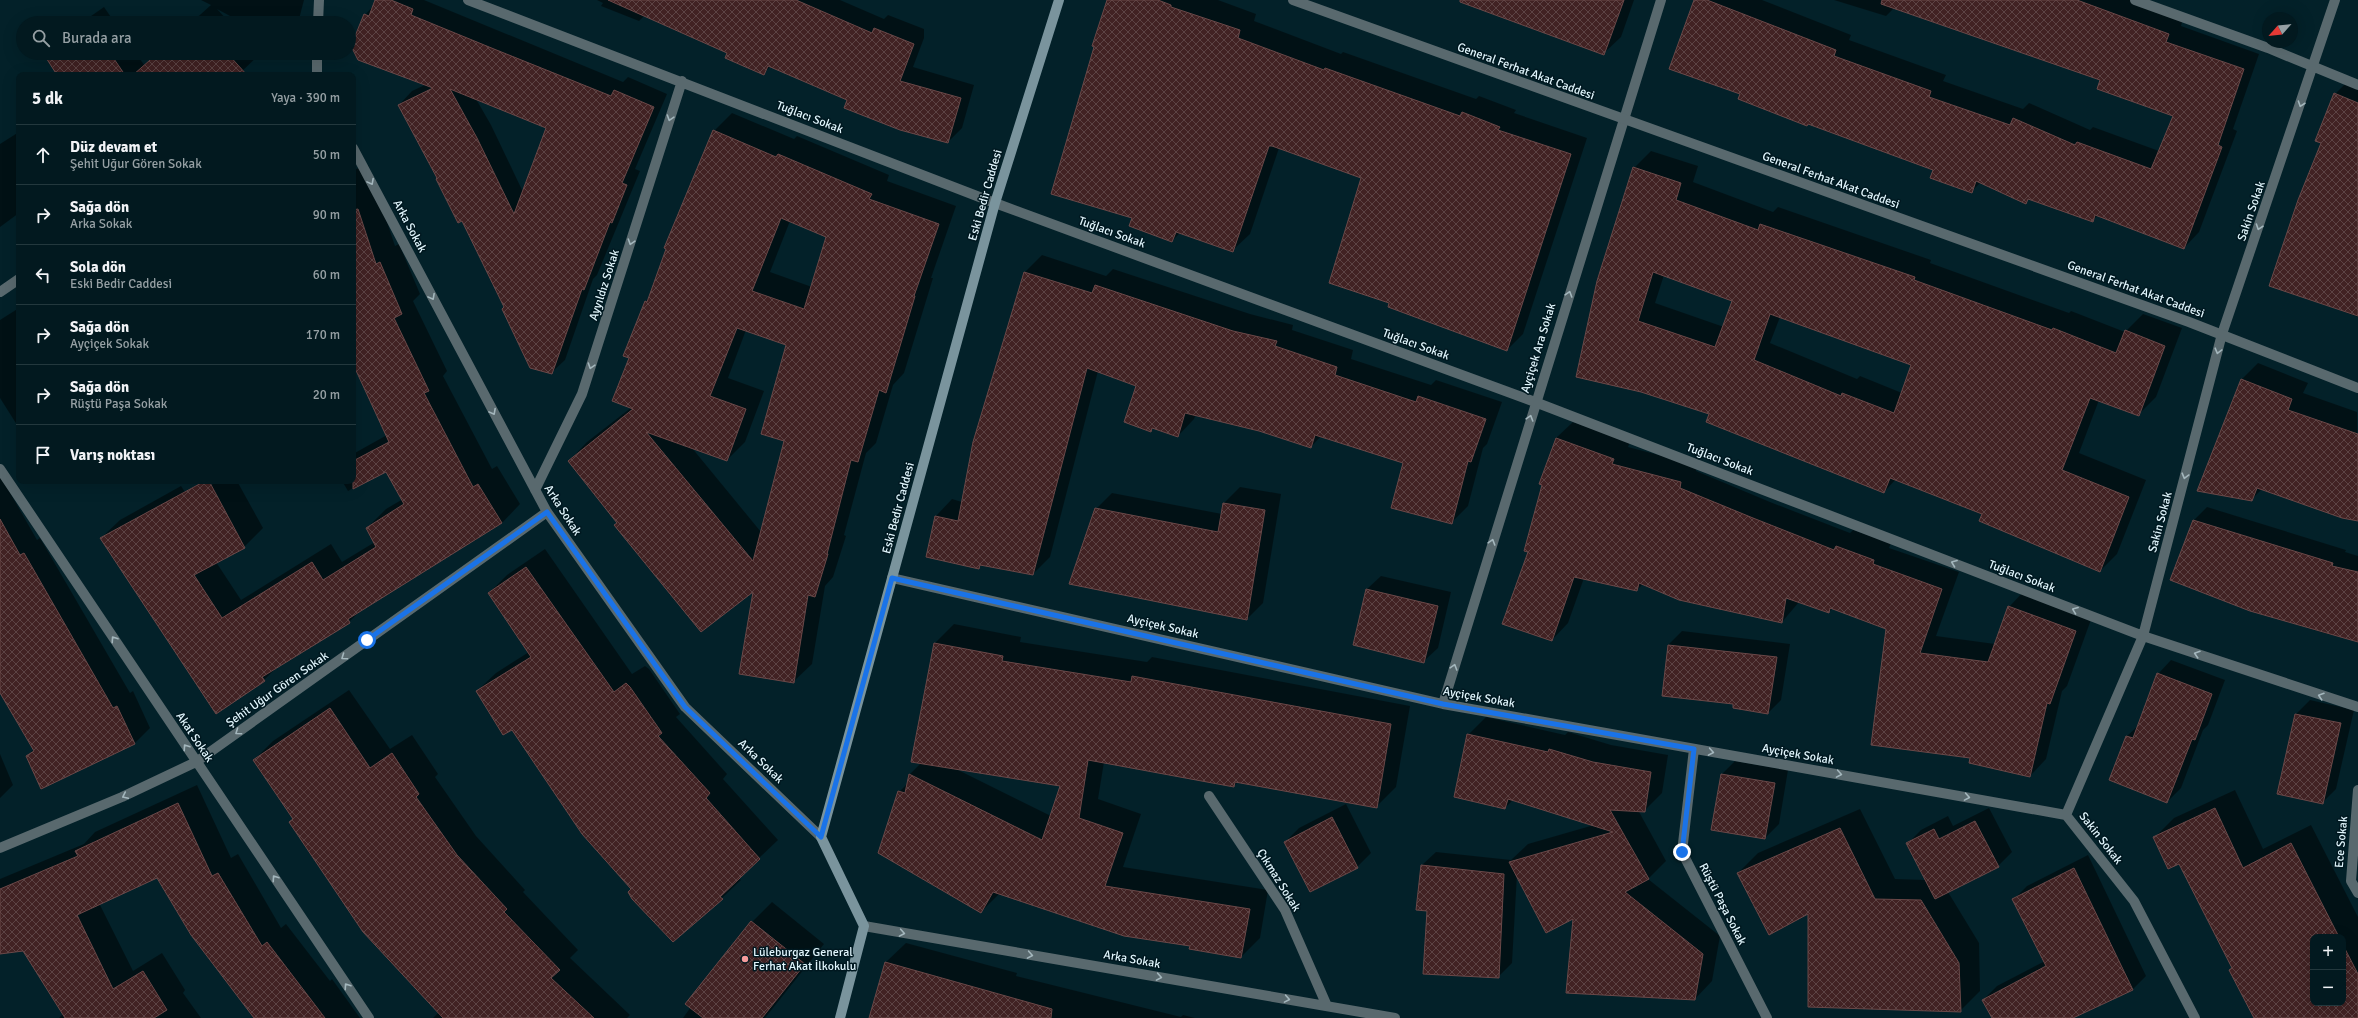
<!DOCTYPE html>
<html lang="tr">
<head>
<meta charset="utf-8">
<style>
  :root { --surface:#02191f; --page:#0c2228; --text:#f1f3f6; --muted:#96a0a4; --line:#23383d }
  body { margin:0; font-family:Signika,sans-serif; background:var(--page); color:var(--text) }
  .controls { position:absolute; right:12px; bottom:12px; display:grid; overflow:hidden; border-radius:8px; box-shadow:0 4px 16px #0002 }
  .controls button { width:36px; height:36px; display:grid; place-items:center; padding:0; border:0; border-bottom:1px solid var(--line); background:var(--surface); color:var(--text); font:20px sans-serif }
  .compass { position:absolute; left:2262px; top:12px; width:36px; height:36px; border-radius:50%; background:var(--surface); box-shadow:0 4px 16px #0002; rotate:243deg }
  .stop { position:absolute; width:12px; height:12px; margin:-9px; border:3px solid #1a73e8; border-radius:50%; background:#fff }
  .stop.end { background:#1a73e8; border-color:#fff; box-shadow:0 1px 4px #0008 }
  .list { margin:0; padding:0; list-style:none }
  h2 { display:flex; justify-content:space-between; align-items:center; height:52px; margin:0; padding:0 16px; font-size:17px }
  h2 small { font-size:13px; font-weight:400; color:var(--muted) }
  .list li { display:grid; grid-template-columns:26px 1fr auto; gap:12px; align-items:center; box-sizing:border-box; height:60px; padding:0 16px; border-top:1px solid var(--line) }
  .list b { display:block; font-size:15px; white-space:nowrap }
  .list p { margin:0; font-size:13px; white-space:nowrap; color:var(--muted) }
  .list em { font-size:13px; font-style:normal; color:var(--muted) }
  .icon { flex:none; width:22px; height:22px; fill:none; stroke:currentColor; stroke-width:2; stroke-linecap:round; stroke-linejoin:round }
  .map { position:relative; flex:none; width:2358px; height:1018px; overflow:hidden }
  .search { position:absolute; background:var(--surface); box-shadow:0 4px 16px #0002; left:16px; top:16px; width:340px; height:44px; display:flex; align-items:center; gap:10px; box-sizing:border-box; padding:0 14px; border-radius:22px; color:var(--muted); font-size:15px }
  .panel { position:absolute; background:var(--surface); box-shadow:0 4px 16px #0002; left:16px; top:72px; width:340px; height:412px; border-radius:8px }
  .map>svg:first-child { display:block }
</style>
</head>
<body>
<div class="map">
<svg width="2358" height="1018" viewBox="0 0 2358 1018">
  <defs>
    <pattern id="building-cross-hatch" width="8" height="8" patternUnits="userSpaceOnUse"><rect width="8" height="8" fill="#412223"/><path d="M0 0l8 8M0 8l8-8" fill="none" stroke="#5c4344"/></pattern>
  </defs>
  <rect width="100%" height="100%" fill="#032129"/>
  <path fill="#0007" fill-rule="evenodd" d="M201,0H304L298,23H243L217,9L230,23H191L211,5Z
    M376,0H424L623,82L628,77L667,94L635,169L640,171L597,275L593,279L565,360L551,373L505,307L463,220L399,105L412,91L427,84L365,15L374,5ZM476,99L548,127L523,192L491,125Z
    M597,0H840L884,19L888,15L924,29V38L913,67L974,85L962,128L948,142L771,66L764,73L729,52L645,15L639,21L601,6L603,3Z
    M1108,0H1218L1256,14L1254,21L1341,54L1343,52L1476,99L1479,96L1516,110L1514,113L1587,138L1523,334L1507,350L1391,302L1362,177L1279,148L1250,234L1233,250L1180,233L1172,241L1133,217Z
    M1459,0H1634L1621,37L1603,54Z
    M1695,0H1762L1851,35L1849,40L1946,75L1943,81L2023,109L2029,103L2090,130L2093,127L2159,151L2174,115L2101,80L1895,7L1886,16L1834,0H2134L2183,18L2181,26L2259,54L2233,129L2237,131L2199,232L2184,248L2098,215L2092,221L2030,198L2026,202L1981,182L1972,191L1934,169L1741,94Z
    M104,7L115,23H81Z
    M44,53H136L144,65L158,53H257L259,55L238,75H58Z
    M2350,79L2358,82V317L2271,285L2322,142L2335,94Z
    M732,113L794,139L797,136L889,175L887,181L956,206L931,278H933L904,373L893,385L876,443L866,453L844,535L846,536L833,577L825,586L812,664L793,682L754,590L618,523L569,461L587,442L632,407L630,357L625,355L646,301L650,297L714,131ZM790,221L827,237L812,287L770,272ZM746,330L787,345L785,440L761,532L692,448L727,460L745,442L764,391L728,378Z
    M19,132V213L0,227V144Z
    M1651,151L1698,166L1693,182L1773,212L1778,207L1931,260L1930,263L2069,313L2071,311L2125,332L2143,314L2182,328L2156,397L2138,415L2099,400L2079,453L2146,480L2117,554L2100,571L1983,514L1896,479L1884,492L1710,413L1641,391L1578,376L1634,168ZM1664,275L1733,301L1724,327L1655,303ZM1780,317L1912,364L1902,393L1860,376L1857,379L1770,343Z
    M368,165L395,246L399,244L420,294L413,301L447,371L443,376L492,469L497,466L520,504L502,523L361,610L349,622L278,666L264,680L101,538L120,520L181,486L189,498L218,481H237L263,528L244,547L216,562L241,600L331,544L342,562L375,542L367,528L386,509L403,499L386,470L348,491L342,481H353V454L387,435L353,362V170Z
    M1042,255L1106,276L1113,269L1250,314L1293,325L1292,330L1353,350L1351,359L1431,385L1436,380L1502,402L1487,444L1483,448L1468,506L1451,523L1404,462L1321,436L1311,447L1260,430L1196,414L1194,419L1178,436L1154,428L1150,431L1137,386L1098,371L1050,557L1033,574L982,565L979,568L936,516L952,499L962,502L974,442L1025,272Z
    M19,308V428L0,398V320Z
    M2258,363L2308,383L2303,393L2357,412L2358,520L2262,489L2251,500L2198,490L2242,379Z
    M1573,422L1630,442L1628,447L1697,465L1696,471L1770,502L1850,533L1853,530L1891,543L1889,548L1959,572L1936,636L1995,644L2009,607L2025,590L2093,614L2067,686L2062,691L2046,759L2030,776L1971,757L1887,628L1833,608L1829,612L1799,602L1782,622L1643,584L1637,590L1584,578L1568,623L1552,640L1529,551L1556,438Z
    M0,475L37,540L40,538L130,693L133,691L150,728L134,744L27,756L34,749L0,691Z
    M1240,487L1281,494L1263,603L1247,619L1096,509L1112,493L1222,514L1224,503Z
    M2207,507L2346,550L2345,552L2358,556V641L2324,633L2250,610L2193,521Z
    M545,549L632,674L645,666L649,669L680,714L676,717L727,774L723,779L778,840L738,878L741,880L722,898L673,941L512,728L477,691L496,673L529,652L489,593L507,575Z
    M1381,576L1451,592L1438,648L1424,661L1355,644L1367,589Z
    M954,624L1021,637L1020,642L1147,662L1152,657L1410,706L1396,787L1377,806L1238,782L1234,786L1104,762L1098,799L1141,814L1123,867L1268,890L1260,938L1241,957L1000,893L981,912L899,792L908,783L910,774L922,762L935,643ZM954,768L1061,785L1051,816Z
    M1682,631L1790,644L1781,700L1768,713L1668,645Z
    M2171,660L2225,680L2208,725L2203,730L2181,788L2167,802L2111,779L2127,736L2139,725L2158,674Z
    M349,690L390,749L412,735L438,774L435,777L476,836L525,890L523,892L578,950L570,958L630,1015L627,1018H433L439,1012L294,819L254,760L273,741Z
    M2310,700L2354,710L2336,789L2323,802L2279,793L2296,714Z
    M1486,717L1565,735L1568,732L1611,745L1668,755L1662,793L1644,811L1638,810L1666,861L1648,879L1720,936L1712,981L1695,999L1574,917L1517,874L1512,963L1498,977L1428,911L1422,865L1436,852L1511,860L1528,844L1594,825L1513,800L1505,808L1468,735Z
    M0,754L13,785L0,798Z
    M1735,761L1788,770L1779,824L1765,838L1721,775Z
    M197,785L231,858L238,854L281,928L286,924L330,981L332,979L360,1018H255L157,876L99,903L133,971L162,953L185,990L183,993L201,1018H59L63,1014L23,950L0,953V879L84,844L95,832Z
    M2235,790L2263,849L2311,825L2358,917V1018H2255L2233,968L2180,863L2155,837L2174,818ZM2313,937H2343V1003H2313Z
    M1346,804L1371,853L1357,867L1311,891L1285,842L1299,828Z
    M1989,808L2012,852L1998,866L1948,892L1979,943L1980,991L1960,1011L1810,912L1738,873L1758,853L1860,809L1895,879L1926,880L1907,844L1921,830L1948,816L1953,826Z
    M2088,855L2146,976L2132,990L2071,1018H1993L1983,1000L1997,986L2045,961L2013,900L2027,886Z
    M772,902L824,944L765,1018H683L752,922Z
    M906,943L1017,973L1016,976L1181,1017L1183,1015L1195,1018H870L886,962Z"/>
  <path fill="url(#building-cross-hatch)" stroke="#6a4848" fill-rule="evenodd" d="M375,0H391L413,9L411,15L494,49L611,96L614,90L654,107L622,183L627,185L612,223L610,222L584,290L582,289L552,374L530,368L502,309L504,307L462,221L458,223L436,179L437,178L398,105L433,88L358,60L351,46L364,14L369,16ZM450,89L546,128L514,214L477,138Z
    M608,0H796L872,33L874,28L914,44L900,81L961,98L948,143L900,130L844,108L847,100L768,66L764,75L725,58L727,53Z
    M1107,0H1158L1171,5V7L1240,30L1238,38L1324,70L1325,68L1460,116L1462,112L1500,127L1498,130L1571,154L1507,351L1388,307L1389,303L1329,283L1361,178L1272,146H1269L1233,252L1176,232L1172,242L1129,226L1132,218L1051,194L1094,47L1092,46Z
    M1460,0H1624L1604,55L1460,2Z
    M1694,0H1707L1836,50L1834,56L1931,91L1929,97L2010,125L2013,118L2075,145L2077,142L2151,169L2173,116L2097,89L2100,80L1881,4L1882,0H2077L2169,34L2166,42L2244,69L2218,145L2222,147L2184,249L2095,215L2093,222L2028,199L2026,204L1976,181L1972,193L1930,178L1933,170L1808,124L1807,126L1738,99L1740,94L1669,69Z
    M43,53H110L125,75H57Z
    M158,53H227L247,75H133Z
    M2334,93L2358,103V316L2269,286L2298,200L2321,143L2315,141Z
    M713,130L776,157L778,154L872,194L869,199L939,224L914,296H915L886,393L879,390L858,462L851,460L827,554H828L815,597L808,595L794,683L739,674L753,592L701,632L614,525L617,523L568,461L633,409L612,401L629,358L623,356L645,301L647,302L666,249L664,248ZM781,218L826,237L804,309L752,291ZM737,328L786,345L761,434L784,441L753,561L646,432L727,461L746,409L710,396Z
    M1633,167L1681,183L1676,200L1758,230L1760,224L1915,277L1914,280L2052,330L2053,328L2116,353L2125,330L2165,346L2139,416L2090,398L2062,470L2129,497L2100,572L1979,521L1982,514L1890,478L1884,493L1706,422L1709,414L1641,392L1576,377L1597,281ZM1653,272L1732,301L1715,347L1638,321ZM1770,314L1911,365L1894,413L1842,393L1841,396L1754,360Z
    M358,209L376,264L380,262L402,314L394,318L429,391L424,393L473,487L478,484L502,523L348,619L350,623L262,677L265,681L216,714L100,538L205,481H209L245,548L194,575L222,618L312,562L323,580L376,547L366,528L404,504L386,472L353,489V461L389,442L353,364V210Z
    M1024,272L1092,293L1095,285L1233,331L1277,341L1275,346L1337,367L1335,375L1416,402L1418,396L1486,419L1471,462L1468,461L1452,524L1391,508L1403,463L1315,435L1311,448L1259,431L1185,413L1178,437L1152,428L1151,432L1124,422L1136,386L1087,368L1033,575L980,565L979,569L926,557L935,516L958,521L973,442Z
    M2241,379L2292,399L2288,410L2358,434V521L2342,518L2257,488L2252,501L2197,491Z
    M1556,438L1614,459L1612,464L1681,482L1680,488L1753,518L1834,550L1836,546L1874,560L1873,564L1942,589L1920,653L1988,662L2008,606L2076,631L2050,704L2047,703L2030,777L1969,763L1970,758L1871,745L1886,629L1830,608L1829,613L1786,598L1782,623L1679,600L1639,583L1637,591L1574,577L1552,641L1502,624L1528,552L1524,551L1542,485L1539,484Z
    M1223,503L1265,510L1247,620L1069,584L1095,508L1218,532Z
    M0,519L20,555L24,553L113,708L117,706L135,744L41,789L26,756L34,751L0,693Z
    M2193,520L2333,563L2332,566L2358,572V642L2250,611L2170,580Z
    M526,567L614,692L626,683L630,687L662,733L658,736L710,793L706,798L760,859L720,897L723,899L673,942L632,899L628,892L631,889L582,834L512,730L503,735L476,691L531,657L488,593Z
    M1366,589L1438,606L1424,663L1353,645Z
    M934,643L1003,656L1002,661L1131,682L1132,676L1391,724L1377,808L1235,782L1234,787L1088,760L1079,818L1123,833L1105,886L1250,909L1241,958L1189,949L1190,946L1124,936L993,892L981,913L878,853L898,791L905,793L909,774L1042,840L1060,786L911,762Z
    M1668,645L1777,657L1768,714L1733,708V704L1662,696Z
    M2157,673L2212,694L2195,740L2192,739L2167,803L2109,780L2126,736L2133,738Z
    M330,708L370,768L392,753L419,794L416,797L457,855L507,909L504,912L560,970L551,978L594,1018H443L363,932L289,822L293,819L253,760Z
    M2295,714L2341,723L2323,804L2277,794Z
    M1467,734L1548,752L1549,749L1593,762L1651,772L1645,812L1610,810L1649,879L1625,892L1703,954L1695,1000L1566,993L1573,919L1546,933L1509,862L1613,832L1508,799L1505,809L1454,797Z
    M1721,774L1775,783L1765,839L1711,830Z
    M178,803L212,876L218,873L262,946L267,942L325,1018H254L191,935L157,878L77,915L113,989L143,971L167,1010L154,1018H65L23,951L0,954V889L78,856L75,851Z
    M2215,808L2243,868L2291,843L2339,937H2313V1003H2343V945L2358,974V1018H2254L2229,970L2232,968L2179,864L2168,869L2153,837Z
    M1332,817L1358,868L1310,892L1284,842Z
    M1975,821L1999,867L1935,899L1906,843L1934,829L1939,839Z
    M1840,828L1875,899L1921,900L1959,963L1961,1012L1808,1007V914L1769,935L1737,873Z
    M1421,865L1504,874L1499,978L1423,974L1427,911L1416,910Z
    M2074,868L2133,990L2073,1018H1992L1982,1000L2046,966L2012,899Z
    M751,921L805,964L762,1018H703L685,1004Z
    M885,962L1052,1009L1051,1018H869Z"/>
  <g fill="none" stroke-linecap="round" stroke-linejoin="round">
    <path stroke="#59696e" stroke-width="10" d="M468,0L995,203L1535,402L2143,636L2358,707
      M2135,0L2268,48L2358,85
      M318,23L319,0
      M317,75V53
      M353,148L547,512L685,707L821,837
      M0,292L19,279
      M0,469L369,1018
      M535,490L582,394L682,81
      M892,578L1443,704L2066,815
      M1443,704L1661,0
      M1694,749L1682,852L1767,1018
      M2358,790L2351,881L2358,893
      M1209,796L1285,910L1327,1006
      M0,848L122,797L196,762L547,512
      M864,926L1395,1018
      M2195,1018L2134,901L2066,815L2143,636L2222,334L2335,0"/>
    <path stroke="#59696e" stroke-width="10" d="M1293,0L2189,322L2358,388"/>
    <path stroke="#7a949d" stroke-width="10" d="M840,1018L864,926L821,837L995,203L1059,0"/>
  </g>
  <defs><path id="oneway-chevron" d="M-2-3.5L2.5 0L-2 3.5" fill="none" stroke-width="1.6" stroke-linecap="round" stroke-linejoin="round"/></defs>
  <g stroke="#a4b7bd">
    <use href="#oneway-chevron" transform="translate(2301 104) rotate(109)"/>
    <use href="#oneway-chevron" transform="translate(670 118) rotate(108)"/>
    <use href="#oneway-chevron" transform="translate(371 182) rotate(62)"/>
    <use href="#oneway-chevron" transform="translate(2259 227) rotate(109)"/>
    <use href="#oneway-chevron" transform="translate(631 242) rotate(108)"/>
    <use href="#oneway-chevron" transform="translate(1569 294) rotate(-73)"/>
    <use href="#oneway-chevron" transform="translate(432 297) rotate(62)"/>
    <use href="#oneway-chevron" transform="translate(2218 351) rotate(105)"/>
    <use href="#oneway-chevron" transform="translate(591 366) rotate(108)"/>
    <use href="#oneway-chevron" transform="translate(493 412) rotate(62)"/>
    <use href="#oneway-chevron" transform="translate(1530 418) rotate(-73)"/>
    <use href="#oneway-chevron" transform="translate(2185 476) rotate(105)"/>
    <use href="#oneway-chevron" transform="translate(1492 542) rotate(-73)"/>
    <use href="#oneway-chevron" transform="translate(1954 563) rotate(-159)"/>
    <use href="#oneway-chevron" transform="translate(2075 610) rotate(-159)"/>
    <use href="#oneway-chevron" transform="translate(114 639) rotate(-124)"/>
    <use href="#oneway-chevron" transform="translate(2197 654) rotate(-162)"/>
    <use href="#oneway-chevron" transform="translate(344 657) rotate(145)"/>
    <use href="#oneway-chevron" transform="translate(1454 667) rotate(-73)"/>
    <use href="#oneway-chevron" transform="translate(2321 696) rotate(-162)"/>
    <use href="#oneway-chevron" transform="translate(238 732) rotate(145)"/>
    <use href="#oneway-chevron" transform="translate(186 747) rotate(-124)"/>
    <use href="#oneway-chevron" transform="translate(1711 752) rotate(10)"/>
    <use href="#oneway-chevron" transform="translate(1839 774) rotate(10)"/>
    <use href="#oneway-chevron" transform="translate(125 796) rotate(155)"/>
    <use href="#oneway-chevron" transform="translate(1967 797) rotate(10)"/>
    <use href="#oneway-chevron" transform="translate(275 878) rotate(-124)"/>
    <use href="#oneway-chevron" transform="translate(902 933) rotate(10)"/>
    <use href="#oneway-chevron" transform="translate(1030 955) rotate(10)"/>
    <use href="#oneway-chevron" transform="translate(1159 977) rotate(10)"/>
    <use href="#oneway-chevron" transform="translate(347 986) rotate(-124)"/>
    <use href="#oneway-chevron" transform="translate(1287 999) rotate(10)"/>
  </g>
  <g fill="none" stroke-linecap="round" stroke-linejoin="round">
    <path stroke="#1a73e8" stroke-width="5" d="M367,640L547,512L685,707L821,837L892,578L1443,704L1694,749L1682,852"/>
  </g>
  <circle fill="#f59b9c" stroke="#001820" stroke-width="1.5" cx="745" cy="959" r="4"/>
  <g text-anchor="middle" stroke-width="3" stroke-linejoin="round" paint-order="stroke">
    <g font-size="12" fill="#e1f6fd" stroke="#001820">
      <text transform="translate(1526 71) rotate(20)" y="4">General Ferhat Akat Caddesi</text>
      <text transform="translate(810 117) rotate(21)" y="4">Tuğlacı Sokak</text>
      <text transform="translate(1831 180) rotate(20)" y="4">General Ferhat Akat Caddesi</text>
      <text transform="translate(985 195) rotate(-74)" y="4">Eski Bedir Caddesi</text>
      <text transform="translate(2251 211) rotate(-71)" y="4">Sakin Sokak</text>
      <text transform="translate(410 226) rotate(62)" y="4">Arka Sokak</text>
      <text transform="translate(1112 232) rotate(20)" y="4">Tuğlacı Sokak</text>
      <text transform="translate(604 285) rotate(-72)" y="4">Ayyıldız Sokak</text>
      <text transform="translate(2136 289) rotate(20)" y="4">General Ferhat Akat Caddesi</text>
      <text transform="translate(1416 344) rotate(20)" y="4">Tuğlacı Sokak</text>
      <text transform="translate(1538 348) rotate(-73)" y="4">Ayçiçek Ara Sokak</text>
      <text transform="translate(1720 459) rotate(21)" y="4">Tuğlacı Sokak</text>
      <text transform="translate(898 508) rotate(-75)" y="4">Eski Bedir Caddesi</text>
      <text transform="translate(563 510) rotate(57)" y="4">Arka Sokak</text>
      <text transform="translate(2160 522) rotate(-75)" y="4">Sakin Sokak</text>
      <text transform="translate(2022 576) rotate(21)" y="4">Tuğlacı Sokak</text>
      <text transform="translate(1163 626) rotate(13)" y="4">Ayçiçek Sokak</text>
      <text transform="translate(277 689) rotate(-35)" y="4">Şehit Uğur Gören Sokak</text>
      <text transform="translate(1479 697) rotate(10)" y="4">Ayçiçek Sokak</text>
      <text transform="translate(195 737) rotate(56)" y="4">Akat Sokak</text>
      <text transform="translate(1798 754) rotate(10)" y="4">Ayçiçek Sokak</text>
      <text transform="translate(761 761) rotate(44)" y="4">Arka Sokak</text>
      <text transform="translate(2101 838) rotate(52)" y="4">Sakin Sokak</text>
      <text transform="translate(2341 842) rotate(-85)" y="4">Ece Sokak</text>
      <text transform="translate(1279 880) rotate(58)" y="4">Çıkmaz Sokak</text>
      <text transform="translate(1723 904) rotate(63)" y="4">Rüştü Paşa Sokak</text>
      <text transform="translate(1132 959) rotate(10)" y="4">Arka Sokak</text>
    </g>
    <g font-size="12" fill="#e1f6fd" stroke="#001820" text-anchor="start">
      <text x="753" y="956">Lüleburgaz General<tspan x="753" dy="14">Ferhat Akat İlkokulu</tspan></text>
    </g>
  </g>
</svg>
<div class="controls">
<button>+</button>
<button>−</button>
</div>
<svg class="compass" viewBox="-18 -18 36 36"><path d="M0-13l5 13h-10z" fill="#e53935"/><path d="M0 13l5-13h-10z" fill="#96a0a4"/></svg>
<div class="stop" style="left:367px;top:640px"></div>
<div class="stop end" style="left:1682px;top:852px"></div>
<div class="search"><svg class="icon" aria-label="search" viewBox="0 0 24 24"><circle cx="10" cy="10" r="6"/><path d="M15 15l6 6"/></svg>Burada ara</div>
<section class="panel">
<h2>5 dk<small>Yaya · 390 m</small></h2>
<ul class="list">
<li><svg class="icon" aria-label="ahead" viewBox="0 0 24 24"><path d="M12 20V5M6 11l6-6 6 6"/></svg><div><b>Düz devam et</b><p>Şehit Uğur Gören Sokak</p></div><em>50 m</em></li>
<li><svg class="icon" aria-label="right" viewBox="0 0 24 24"><path d="M7 20v-9h11M14 6l5 5-5 5"/></svg><div><b>Sağa dön</b><p>Arka Sokak</p></div><em>90 m</em></li>
<li><svg class="icon" aria-label="left" viewBox="0 0 24 24"><path d="M17 20v-9H6M10 6l-5 5 5 5"/></svg><div><b>Sola dön</b><p>Eski Bedir Caddesi</p></div><em>60 m</em></li>
<li><svg class="icon" aria-label="right" viewBox="0 0 24 24"><path d="M7 20v-9h11M14 6l5 5-5 5"/></svg><div><b>Sağa dön</b><p>Ayçiçek Sokak</p></div><em>170 m</em></li>
<li><svg class="icon" aria-label="right" viewBox="0 0 24 24"><path d="M7 20v-9h11M14 6l5 5-5 5"/></svg><div><b>Sağa dön</b><p>Rüştü Paşa Sokak</p></div><em>20 m</em></li>
<li><svg class="icon" aria-label="arrive" viewBox="0 0 24 24"><path d="M6 21V4h12l-3 4 3 4H6"/></svg><div><b>Varış noktası</b></div></li>
</ul>
</section>
</div>
</body>
</html>
